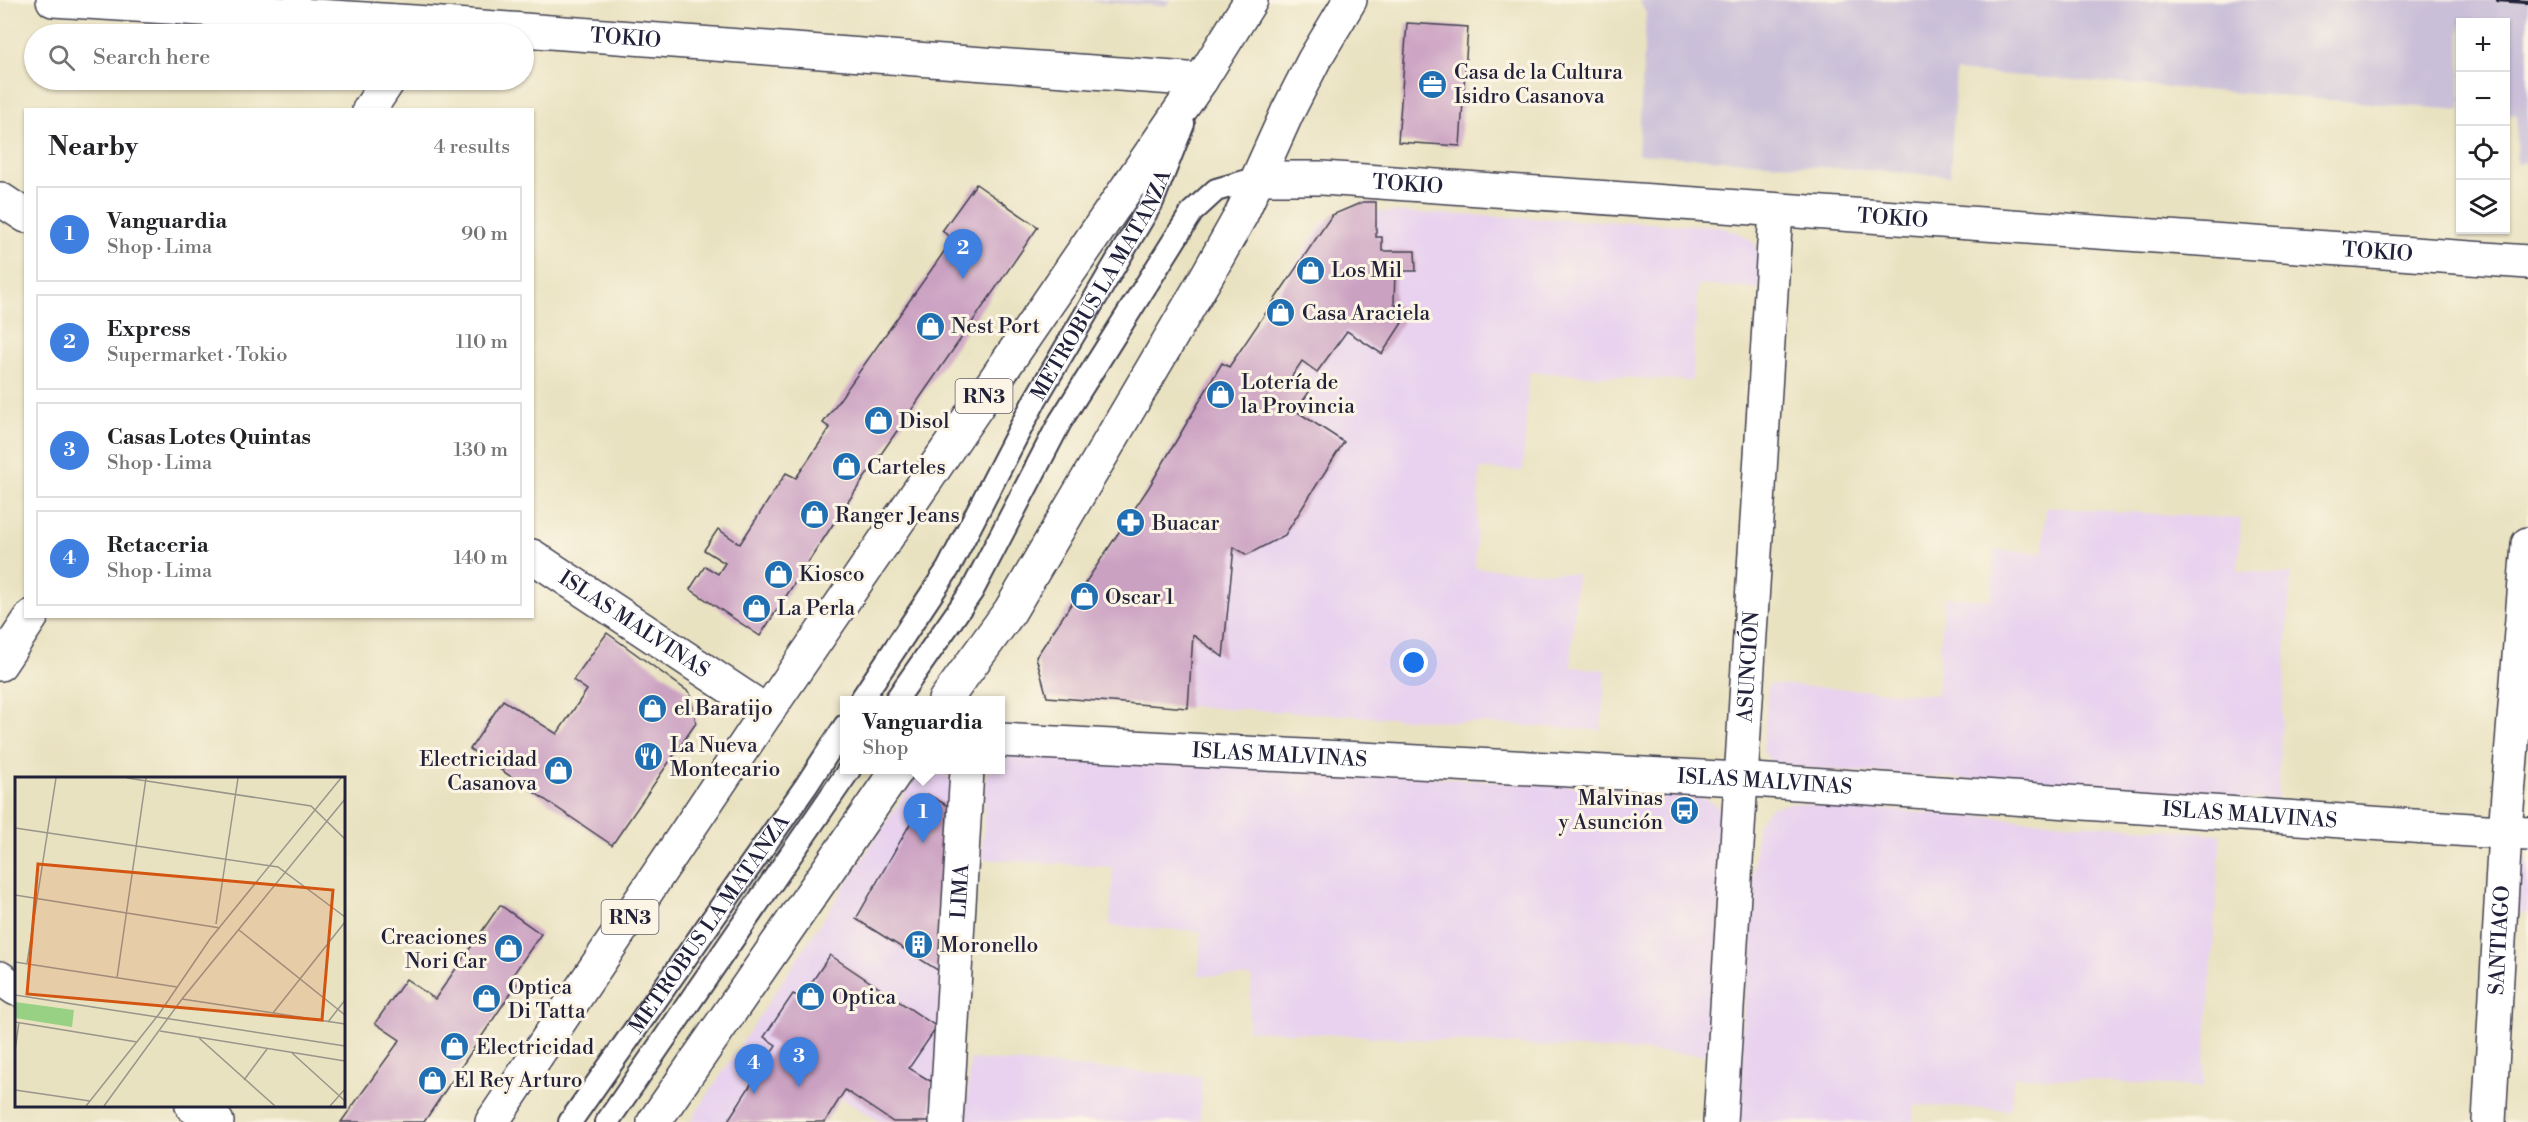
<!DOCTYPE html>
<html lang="en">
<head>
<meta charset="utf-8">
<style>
  :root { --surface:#fff; --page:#f6f6f6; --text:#202124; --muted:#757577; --line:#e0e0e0; --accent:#d93025 }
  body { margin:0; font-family:"Libre Bodoni",serif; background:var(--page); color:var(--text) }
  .controls { position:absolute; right:18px; top:18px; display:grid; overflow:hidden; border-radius:0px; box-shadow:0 2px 4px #0004 }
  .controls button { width:54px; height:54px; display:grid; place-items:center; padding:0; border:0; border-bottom:2px solid var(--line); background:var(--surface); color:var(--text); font:30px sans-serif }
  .you { position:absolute; left:1414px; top:663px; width:21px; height:21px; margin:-15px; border:4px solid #fff; border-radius:50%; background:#1a73e8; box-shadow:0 0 0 9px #1a73e833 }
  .badge { display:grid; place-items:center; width:39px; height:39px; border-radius:50%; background:var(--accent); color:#fff; font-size:20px; font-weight:700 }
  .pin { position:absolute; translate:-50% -50px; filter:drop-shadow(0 2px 3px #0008) }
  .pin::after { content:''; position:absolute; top:32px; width:21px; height:18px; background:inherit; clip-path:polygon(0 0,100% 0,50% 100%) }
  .popup { position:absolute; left:840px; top:696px; width:165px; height:78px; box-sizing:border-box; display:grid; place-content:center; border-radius:0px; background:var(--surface); filter:drop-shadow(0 2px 4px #0005); font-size:20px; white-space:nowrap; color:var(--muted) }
  .popup b { font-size:22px; color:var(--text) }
  .popup::after { content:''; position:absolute; left:50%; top:100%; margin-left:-12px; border:12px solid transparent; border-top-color:var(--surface) }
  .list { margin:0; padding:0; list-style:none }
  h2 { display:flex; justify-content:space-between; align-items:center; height:78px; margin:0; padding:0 24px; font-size:26px }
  h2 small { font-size:20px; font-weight:400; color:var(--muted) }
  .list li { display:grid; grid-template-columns:39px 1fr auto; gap:18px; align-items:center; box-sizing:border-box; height:96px; margin:0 12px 12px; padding:0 12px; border:2px solid var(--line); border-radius:0px }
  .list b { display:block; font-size:22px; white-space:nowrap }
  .list p { margin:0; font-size:20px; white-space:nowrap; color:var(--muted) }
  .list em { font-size:20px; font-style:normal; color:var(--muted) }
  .icon { flex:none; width:33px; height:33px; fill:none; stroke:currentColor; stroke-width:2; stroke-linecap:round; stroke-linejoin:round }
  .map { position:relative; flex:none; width:2528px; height:1122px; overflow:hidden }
  .search { position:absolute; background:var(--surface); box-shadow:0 2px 4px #0004; left:24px; top:24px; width:510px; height:66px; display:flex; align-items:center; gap:15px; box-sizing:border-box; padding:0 21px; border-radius:33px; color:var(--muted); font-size:22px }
  .panel { position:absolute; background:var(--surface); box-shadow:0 2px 4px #0004; left:24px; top:108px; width:510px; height:510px; border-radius:0px }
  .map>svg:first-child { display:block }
</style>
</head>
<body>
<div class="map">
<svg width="2528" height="1122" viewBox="0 0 2528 1122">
  <rect width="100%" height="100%" fill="#fcf5e5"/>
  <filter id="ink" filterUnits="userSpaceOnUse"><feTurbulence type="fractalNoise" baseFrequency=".0167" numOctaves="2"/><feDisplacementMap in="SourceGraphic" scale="12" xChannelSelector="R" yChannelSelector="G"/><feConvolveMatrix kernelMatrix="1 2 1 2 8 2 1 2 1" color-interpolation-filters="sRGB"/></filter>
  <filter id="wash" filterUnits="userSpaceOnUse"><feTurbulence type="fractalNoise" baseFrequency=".008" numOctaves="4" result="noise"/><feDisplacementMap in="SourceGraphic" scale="24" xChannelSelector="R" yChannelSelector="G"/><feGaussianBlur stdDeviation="1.35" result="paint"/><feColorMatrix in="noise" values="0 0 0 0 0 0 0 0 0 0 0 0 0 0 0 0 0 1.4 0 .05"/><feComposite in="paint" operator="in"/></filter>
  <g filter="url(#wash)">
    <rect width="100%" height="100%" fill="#e9e2c1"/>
    <path fill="#e8d2ef" d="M1370,211L1718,226L1741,234L1755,244L1761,256L1759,289L1698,285L1692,381L1529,372L1523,471L1480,469L1475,568L1577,574L1571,667L1606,670L1601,730L1044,698L1041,656L1324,220Z
      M2046,507L2241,519L2238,571L2291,574L2277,801L1774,766L1763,751L1768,684L1937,695L1944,597L1991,600L1994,550L2043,553Z
      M1022,751L1695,794L1717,805L1724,827L1712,1055L1248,1030L1252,977L1199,975L1201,931L1110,926L1113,867L982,859L986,775L990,770H1001V756Z
      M930,771L945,775L952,780L934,1122H880L841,1098L825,1122H690L917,776Z
      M1792,803L2221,834L2203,1087L2014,1076L2011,1110L1915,1105L1913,1122H1735L1757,826L1764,814L1773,807Z
      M2528,857V913H2515L2518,872Z
      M970,1059L1202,1076L1200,1122H966Z"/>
    <path fill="#c9bfd8" d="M1069,0H1171L1165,6Z
      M1639,0H2528V163H2516L2517,115L2506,114V22H2460V110L1956,71L1950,176L1638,154L1646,13Z"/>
    <g id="blocks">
      <path fill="#cba1c2" d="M1407,23L1468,27L1460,146L1398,142Z
        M976,184L1038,227L843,509L760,636L690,589L705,566L718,574L725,563L704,550L718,529L740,544L786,473L796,478L830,428L823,423L953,239L942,231Z
        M1363,202H1376V237H1382V251H1415L1416,271H1395L1394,304L1409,312L1382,354L1347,331L1317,372L1302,361L1292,376L1311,389L1296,411L1344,442L1285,535L1247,555L1234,547L1223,657L1193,635L1188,708L1047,697L1036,657L1149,487L1222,363L1229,367L1332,215Z
        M607,633L690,693L696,723L612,845L470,749L503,700L557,734L587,690L573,680Z
        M927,794L950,807L939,971L856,919Z
        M500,905L541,934L510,979L517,984L424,1122H341L400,1040L375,1023L406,979L435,999Z
        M830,955L937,1027L909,1068L932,1082L930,1122H893L845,1090L825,1122H727L776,1045L764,1037L793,994L801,998Z"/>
    </g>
  </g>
  <g filter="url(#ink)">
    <use href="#blocks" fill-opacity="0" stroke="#403f4f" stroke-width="1.5"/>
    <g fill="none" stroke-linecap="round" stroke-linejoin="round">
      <defs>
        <g id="lane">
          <path id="s1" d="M861,700L948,569L1035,400L1152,202L1183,124"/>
          <path d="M896,700L972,591L1060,422L1192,212L1216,190L1258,178"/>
          <path id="s2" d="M570,1122L806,786L845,726"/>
          <path d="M607,1122L849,770"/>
        </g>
        <g id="street">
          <path d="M369,110L389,80"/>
          <path id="s3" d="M1258,178H1322L2528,262"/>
          <path d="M0,199L26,216"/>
          <path id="s4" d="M532,556L767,712"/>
          <path d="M0,664L32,616"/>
          <path id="s5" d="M1001,740L1739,779L2528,834"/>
          <path d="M0,978L16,989"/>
          <path d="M192,1106L217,1122"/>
          <path id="s6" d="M946,1122L967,770"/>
          <path id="s7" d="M1720,1122L1776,211"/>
          <path id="s8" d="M2489,1122L2505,832L2528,544"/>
        </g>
        <g id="secondary">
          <path id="s9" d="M53,0L414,22L1201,80"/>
        </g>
        <path id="highway" d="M945,700L1010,611L1208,274L1241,215L1287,113L1314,60L1350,0
          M492,1122L767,712L1201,80L1251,0
          M654,1122L897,770"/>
      </defs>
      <use href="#lane" stroke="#403f4f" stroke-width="26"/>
      <use href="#street" stroke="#403f4f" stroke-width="36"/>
      <use href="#secondary" stroke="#403f4f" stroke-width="36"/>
      <use href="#highway" stroke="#403f4f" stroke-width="36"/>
      <use href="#lane" stroke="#fff" stroke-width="22"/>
      <use href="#street" stroke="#fff" stroke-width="33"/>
      <use href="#secondary" stroke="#fff" stroke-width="33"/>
      <use href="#highway" stroke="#fff" stroke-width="33"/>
      <path stroke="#22223b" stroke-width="4.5" d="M2498,0L2528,2"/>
    </g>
  </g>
  <defs>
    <symbol id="office-disc" viewBox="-11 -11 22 22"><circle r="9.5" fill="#1f6fb2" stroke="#fcf5e5"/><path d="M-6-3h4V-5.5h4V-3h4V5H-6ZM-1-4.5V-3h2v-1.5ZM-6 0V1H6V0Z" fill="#fff"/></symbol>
    <symbol id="shop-disc" viewBox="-11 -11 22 22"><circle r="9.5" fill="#1f6fb2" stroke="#fcf5e5"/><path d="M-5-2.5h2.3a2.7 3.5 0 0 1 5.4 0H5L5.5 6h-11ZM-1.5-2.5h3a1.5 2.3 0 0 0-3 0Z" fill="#fff"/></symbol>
    <symbol id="pharmacy-disc" viewBox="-11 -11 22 22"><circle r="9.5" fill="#1f6fb2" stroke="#fcf5e5"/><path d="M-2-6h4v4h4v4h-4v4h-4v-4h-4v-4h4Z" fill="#fff"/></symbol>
    <symbol id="restaurant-disc" viewBox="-11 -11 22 22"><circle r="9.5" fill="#1f6fb2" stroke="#fcf5e5"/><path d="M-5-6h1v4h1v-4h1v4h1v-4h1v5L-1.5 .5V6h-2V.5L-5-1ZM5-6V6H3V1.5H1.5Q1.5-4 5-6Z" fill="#fff"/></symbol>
    <symbol id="bus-disc" viewBox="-11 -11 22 22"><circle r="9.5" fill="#1f6fb2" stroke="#fcf5e5"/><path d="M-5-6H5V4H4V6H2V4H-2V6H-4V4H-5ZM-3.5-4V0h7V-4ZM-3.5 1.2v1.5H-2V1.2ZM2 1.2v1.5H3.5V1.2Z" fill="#fff"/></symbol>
    <symbol id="building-disc" viewBox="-11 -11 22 22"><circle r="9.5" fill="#1f6fb2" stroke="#fcf5e5"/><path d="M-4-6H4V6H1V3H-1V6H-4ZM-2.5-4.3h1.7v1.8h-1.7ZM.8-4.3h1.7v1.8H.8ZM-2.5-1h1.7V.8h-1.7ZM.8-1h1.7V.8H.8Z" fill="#fff"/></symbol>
  </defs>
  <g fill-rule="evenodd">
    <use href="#office-disc" x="1416" y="68" width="33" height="33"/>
    <use href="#shop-disc" x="1294" y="254" width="33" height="33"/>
    <use href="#shop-disc" x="1264" y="296" width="33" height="33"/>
    <use href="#shop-disc" x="914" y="310" width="33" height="33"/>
    <use href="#shop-disc" x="1204" y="378" width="33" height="33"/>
    <use href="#shop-disc" x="862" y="404" width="33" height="33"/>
    <use href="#shop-disc" x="830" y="450" width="33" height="33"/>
    <use href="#shop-disc" x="798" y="498" width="33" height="33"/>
    <use href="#pharmacy-disc" x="1114" y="506" width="33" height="33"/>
    <use href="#shop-disc" x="762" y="558" width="33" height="33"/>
    <use href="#shop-disc" x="1068" y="580" width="33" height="33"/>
    <use href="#shop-disc" x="740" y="592" width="33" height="33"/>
    <use href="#shop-disc" x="636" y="692" width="33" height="33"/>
    <use href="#restaurant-disc" x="632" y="740" width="33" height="33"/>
    <use href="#shop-disc" x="542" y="754" width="33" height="33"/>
    <use href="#bus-disc" x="1668" y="794" width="33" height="33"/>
    <use href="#building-disc" x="902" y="928" width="33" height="33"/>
    <use href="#shop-disc" x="492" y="932" width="33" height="33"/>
    <use href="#shop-disc" x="794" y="980" width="33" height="33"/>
    <use href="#shop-disc" x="470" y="982" width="33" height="33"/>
    <use href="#shop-disc" x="438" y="1030" width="33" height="33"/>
    <use href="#shop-disc" x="416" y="1064" width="33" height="33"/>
  </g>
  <g text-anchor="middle" stroke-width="6" stroke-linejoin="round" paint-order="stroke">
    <g fill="#fcf5e5" stroke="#63616e" stroke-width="1.5">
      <rect x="955.5" y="379" width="57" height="34" rx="4.5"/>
      <rect x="601.5" y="900" width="57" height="34" rx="4.5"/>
    </g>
    <g font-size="20" font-weight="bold" fill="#22223b">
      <text x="984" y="403">RN3</text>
      <text x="630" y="924">RN3</text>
    </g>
    <g font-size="21" fill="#22223b" stroke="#fcf5e5">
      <text dy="7" stroke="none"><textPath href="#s9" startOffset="574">TOKIO</textPath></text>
      <text dy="7" stroke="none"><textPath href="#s3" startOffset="150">TOKIO</textPath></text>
      <text dy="7" stroke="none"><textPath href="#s3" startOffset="636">TOKIO</textPath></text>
      <text dy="7" stroke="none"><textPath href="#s3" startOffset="1122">TOKIO</textPath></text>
      <text dy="7" stroke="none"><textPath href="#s1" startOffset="480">METROBUS LA MATANZA</textPath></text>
      <text dy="7" stroke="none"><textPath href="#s4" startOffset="123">ISLAS MALVINAS</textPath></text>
      <text dy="7" stroke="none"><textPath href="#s7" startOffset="456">ASUNCIÓN</textPath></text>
      <text dy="7" stroke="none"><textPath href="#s5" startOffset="279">ISLAS MALVINAS</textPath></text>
      <text dy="7" stroke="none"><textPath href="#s5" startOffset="765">ISLAS MALVINAS</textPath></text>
      <text dy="7" stroke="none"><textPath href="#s5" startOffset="1251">ISLAS MALVINAS</textPath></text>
      <text dy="7" stroke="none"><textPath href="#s6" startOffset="231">LIMA</textPath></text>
      <text dy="7" stroke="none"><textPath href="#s2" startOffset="242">METROBUS LA MATANZA</textPath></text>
      <text dy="7" stroke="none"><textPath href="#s8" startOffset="182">SANTIAGO</textPath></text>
    </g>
    <g font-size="21" fill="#22223b" stroke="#fcf5e5" text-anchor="start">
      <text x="1454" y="79">Casa de la Cultura<tspan x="1454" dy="24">Isidro Casanova</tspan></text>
      <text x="1331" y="277">Los Mil</text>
      <text x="1302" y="320">Casa Araciela</text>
      <text x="951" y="333">Nest Port</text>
      <text x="1241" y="389">Lotería de<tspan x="1241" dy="24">la Provincia</tspan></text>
      <text x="899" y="428">Disol</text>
      <text x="867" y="474">Carteles</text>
      <text x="835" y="522">Ranger Jeans</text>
      <text x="1152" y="530">Buacar</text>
      <text x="799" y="581">Kiosco</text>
      <text x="1105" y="604">Oscar 1</text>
      <text x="777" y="615">La Perla</text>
      <text x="674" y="715">el Baratijo</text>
      <text x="670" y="752">La Nueva<tspan x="670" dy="24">Montecario</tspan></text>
      <text x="537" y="766" text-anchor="end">Electricidad<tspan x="537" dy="24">Casanova</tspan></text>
      <text x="1663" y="805" text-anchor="end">Malvinas<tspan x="1663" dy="24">y Asunción</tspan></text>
      <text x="487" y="944" text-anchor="end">Creaciones<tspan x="487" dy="24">Nori Car</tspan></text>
      <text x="940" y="952">Moronello</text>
      <text x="508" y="994">Optica<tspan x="508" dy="24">Di Tatta</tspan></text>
      <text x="832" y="1004">Optica</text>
      <text x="476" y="1054">Electricidad</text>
      <text x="454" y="1087">El Rey Arturo</text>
    </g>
  </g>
  <g transform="translate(15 777)">
    <rect width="330" height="330" fill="#e9e2c1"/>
    <path d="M0,225L59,233L57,250L0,241Z" fill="#98d184"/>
    <path fill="none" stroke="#99958b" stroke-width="1.5" d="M112,1L296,29L330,62M0,51L263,90L330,140M0,118L205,151M201,147L223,1M224,153L330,238M0,185L162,210M12,186L41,1M102,201L131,1M0,218L330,269M167,222L330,247M258,236L330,145M0,245L122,265M313,245L330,223M145,254L330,284M184,261L260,329M0,274L4,245M277,276L330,324M229,303L252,272M0,313L75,324M71,329L144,237L195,162L326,1M89,329L167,222L330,22M315,329L330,312"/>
    <path fill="#d45411" fill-opacity="0.15" stroke="#d45411" stroke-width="3" d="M23,87L318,113L307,243L12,217Z"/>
    <rect width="330" height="330" fill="none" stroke="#22223b" stroke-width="3"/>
  </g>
</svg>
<div class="controls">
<button>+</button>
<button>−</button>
<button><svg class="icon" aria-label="locate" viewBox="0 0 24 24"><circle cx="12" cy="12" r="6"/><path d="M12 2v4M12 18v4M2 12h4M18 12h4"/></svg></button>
<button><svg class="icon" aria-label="layers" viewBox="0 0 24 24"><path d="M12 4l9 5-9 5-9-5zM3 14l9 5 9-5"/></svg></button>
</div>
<div class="you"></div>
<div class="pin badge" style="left:923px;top:843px;background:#3f7fe0">1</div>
<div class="popup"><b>Vanguardia</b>Shop</div>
<div class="pin badge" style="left:963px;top:279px;background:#3f7fe0">2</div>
<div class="pin badge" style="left:799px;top:1087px;background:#3f7fe0">3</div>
<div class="pin badge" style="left:754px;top:1094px;background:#3f7fe0">4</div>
<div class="search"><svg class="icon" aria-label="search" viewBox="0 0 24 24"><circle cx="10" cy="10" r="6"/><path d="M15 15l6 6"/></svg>Search here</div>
<section class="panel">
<h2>Nearby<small>4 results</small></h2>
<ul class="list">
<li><span class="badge" style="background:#3f7fe0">1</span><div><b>Vanguardia</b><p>Shop · Lima</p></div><em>90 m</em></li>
<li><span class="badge" style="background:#3f7fe0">2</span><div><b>Express</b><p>Supermarket · Tokio</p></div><em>110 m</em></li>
<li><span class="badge" style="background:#3f7fe0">3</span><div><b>Casas Lotes Quintas</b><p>Shop · Lima</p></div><em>130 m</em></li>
<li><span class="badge" style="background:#3f7fe0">4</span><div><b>Retaceria</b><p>Shop · Lima</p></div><em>140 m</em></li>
</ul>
</section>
</div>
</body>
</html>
